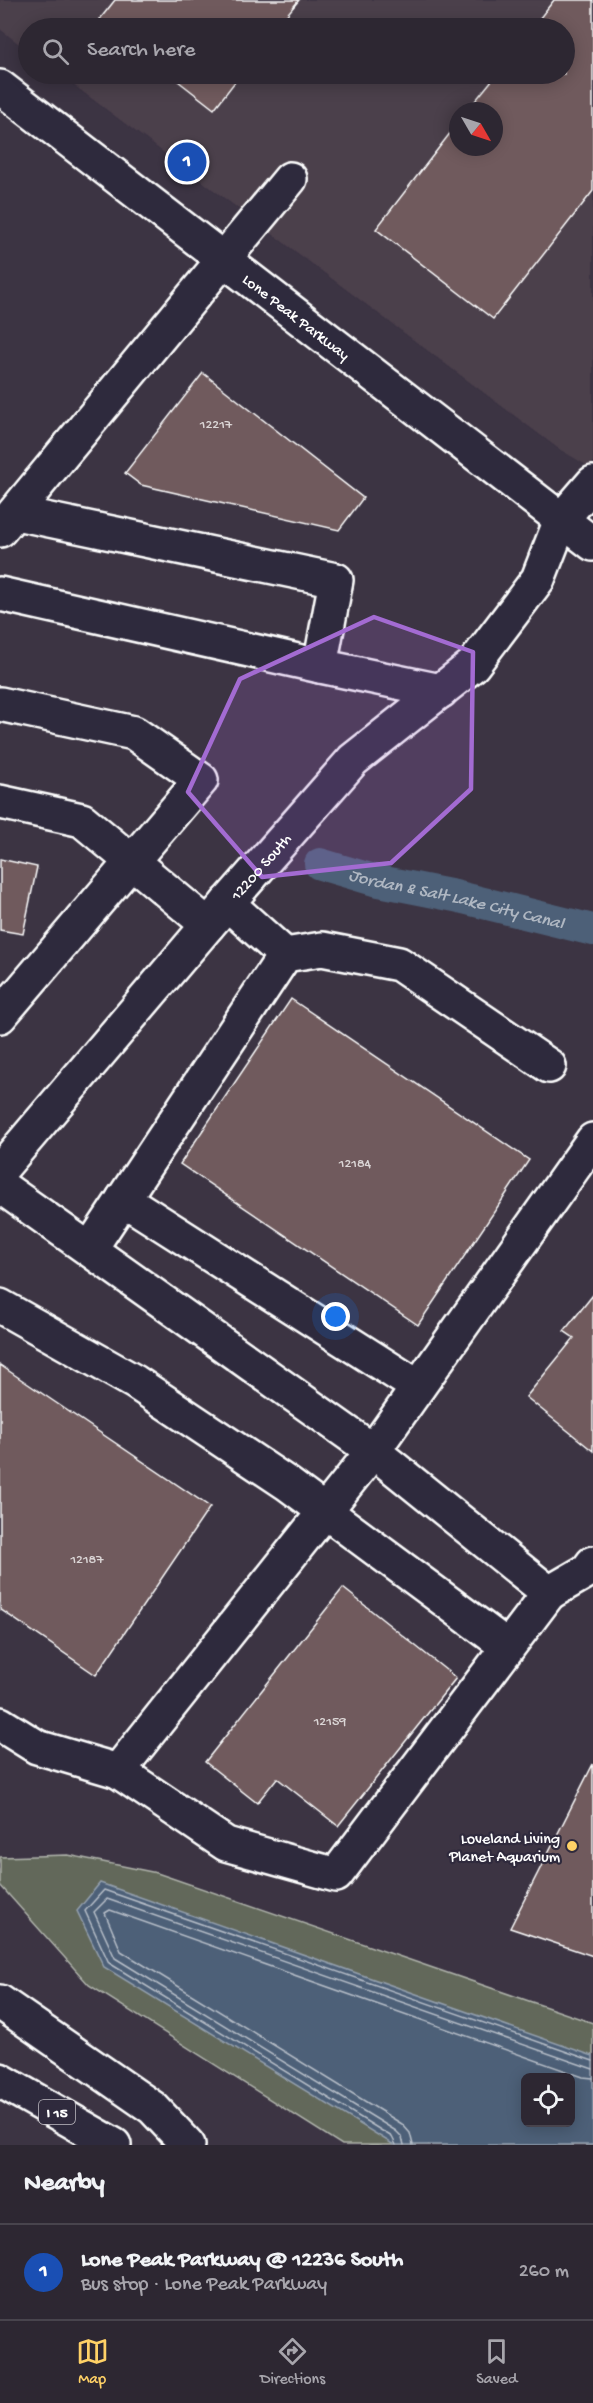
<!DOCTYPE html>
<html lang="en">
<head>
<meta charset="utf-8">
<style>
  :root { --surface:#2d2732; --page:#352f3a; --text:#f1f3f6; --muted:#a7a5ac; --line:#48444d; --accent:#ffd166 }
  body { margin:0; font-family:"Gochi Hand",sans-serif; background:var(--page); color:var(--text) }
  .controls { position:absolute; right:18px; bottom:18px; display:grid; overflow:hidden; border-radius:9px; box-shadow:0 3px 15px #0003 }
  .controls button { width:54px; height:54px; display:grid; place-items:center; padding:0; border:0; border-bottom:2px solid var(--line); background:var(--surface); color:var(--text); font:30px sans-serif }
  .compass { position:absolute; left:449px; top:102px; width:54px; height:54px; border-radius:50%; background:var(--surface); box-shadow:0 3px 15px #0003; rotate:129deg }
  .you { position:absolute; left:336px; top:1317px; width:21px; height:21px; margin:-15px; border:4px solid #fff; border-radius:50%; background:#1a73e8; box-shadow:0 0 0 9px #1a73e833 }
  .badge { display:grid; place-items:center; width:39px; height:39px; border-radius:50%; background:var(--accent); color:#fff; font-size:20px; font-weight:700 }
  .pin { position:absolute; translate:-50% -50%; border:3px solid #fff; box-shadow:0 2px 6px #0006 }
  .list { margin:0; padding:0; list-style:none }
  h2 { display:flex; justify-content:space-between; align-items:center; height:78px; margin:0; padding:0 24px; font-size:26px }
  h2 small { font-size:20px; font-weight:400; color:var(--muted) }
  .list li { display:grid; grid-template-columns:39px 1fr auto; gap:18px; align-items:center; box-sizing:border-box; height:96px; padding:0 24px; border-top:2px solid var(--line) }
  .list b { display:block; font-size:22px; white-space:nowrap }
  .list p { margin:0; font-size:20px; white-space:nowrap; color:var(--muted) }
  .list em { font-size:20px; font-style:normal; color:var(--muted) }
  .icon { flex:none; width:33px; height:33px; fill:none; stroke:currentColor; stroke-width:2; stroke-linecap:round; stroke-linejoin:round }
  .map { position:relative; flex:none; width:593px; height:2145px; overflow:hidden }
  .search { position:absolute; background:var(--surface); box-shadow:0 3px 15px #0003; left:18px; right:18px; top:18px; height:66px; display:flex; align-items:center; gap:15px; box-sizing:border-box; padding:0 21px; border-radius:33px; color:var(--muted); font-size:22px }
  .sheet { height:174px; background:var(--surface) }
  nav { display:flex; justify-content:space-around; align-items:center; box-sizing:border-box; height:84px; border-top:2px solid var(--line); background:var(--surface); font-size:16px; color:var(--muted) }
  nav a { display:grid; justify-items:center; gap:3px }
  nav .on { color:var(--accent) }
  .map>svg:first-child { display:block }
</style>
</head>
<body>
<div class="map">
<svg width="593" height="2145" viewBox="0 0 593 2145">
  <rect width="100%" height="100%" fill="#3c3443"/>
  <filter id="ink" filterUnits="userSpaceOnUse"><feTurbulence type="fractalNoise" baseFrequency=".0167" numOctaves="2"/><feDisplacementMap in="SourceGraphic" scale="12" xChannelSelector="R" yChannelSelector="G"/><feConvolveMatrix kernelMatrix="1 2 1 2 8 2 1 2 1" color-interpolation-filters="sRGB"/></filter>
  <g filter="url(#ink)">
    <path fill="#4b3f4b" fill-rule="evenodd" d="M0,0H593V469L559,449L59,74H564V28H28V51L0,29ZM458,111H494V147H458Z"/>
    <path fill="#62685a" stroke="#b0b4ac" stroke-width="1.5" fill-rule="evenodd" d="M68,1855L157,1873L593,2023V2145H342L89,1985L0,1885V1857ZM526,2078H570V2122H526Z"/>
    <path fill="#4d6078" stroke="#94a0ae" stroke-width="1.5" fill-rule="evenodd" d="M100,1883L593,2056V2145H394L104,1967L77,1911ZM526,2078H570V2122H526Z"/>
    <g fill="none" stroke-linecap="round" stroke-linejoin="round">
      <path stroke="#b8bfc9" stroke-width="1.5" d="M396,2145L392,2137L109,1963L85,1911L104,1890L593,2061
        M404,2145L402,2137L396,2131L115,1958L94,1912L107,1899L593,2069
        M413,2145L410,2133L402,2124L121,1951L105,1913L110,1910L583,2077L593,2078"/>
      <path stroke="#4d6078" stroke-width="32" id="s1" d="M320,864L374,880L455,896L593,930"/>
    </g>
    <path fill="#6f5a5d" stroke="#fff" stroke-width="1.5" d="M115,0H299L276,28H111L100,19Z
      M554,0H593V191L493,319L376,229L458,123V147H494V111H467L497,74H564V28H532Z
      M169,74H241L214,109Z
      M203,373L363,498L339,530L141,485L125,473Z
      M0,859L37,867L23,934L0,930Z
      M291,999L529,1160L418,1325L180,1164Z
      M593,1295V1451L526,1397L574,1338L564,1331Z
      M0,1365L210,1507L96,1675L0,1609Z
      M343,1588L456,1678L338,1826L277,1778L257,1803L205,1762Z
      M593,1764V1956L510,1928Z"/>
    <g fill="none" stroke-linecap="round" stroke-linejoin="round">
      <defs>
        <g id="minor">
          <path d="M16,513L336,580L320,666"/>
          <path d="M0,530L290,179"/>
          <path d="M0,594L320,666L441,691"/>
          <path d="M0,704L134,733L201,780L0,1016"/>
          <path d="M0,802L82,820L208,925"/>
          <path d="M227,903L285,955"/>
          <path id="s2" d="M0,1170L208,925L353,760L473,665L538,579L561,520L593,483"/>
          <path d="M0,1186L373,1451L549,1593L336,1875L226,1844L118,1771"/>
          <path d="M123,1199L418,1387"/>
          <path d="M90,1249L285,955L322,949L399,964L549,1066"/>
          <path d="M0,1306L135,1382L288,1484L508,1647"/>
          <path d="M549,1593L587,1571L593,1563"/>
          <path d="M0,1724L37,1747L118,1771L373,1451L593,1140"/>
        </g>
        <g id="major">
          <path id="s3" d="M0,87L593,544"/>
        </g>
        <path id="highway" d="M0,2002L153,2108L188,2145
          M0,2080L114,2145"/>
      </defs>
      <use href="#minor" stroke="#fff" stroke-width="38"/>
      <use href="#major" stroke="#fff" stroke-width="38"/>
      <use href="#highway" stroke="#fff" stroke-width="38"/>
      <use href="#minor" stroke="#2f2a3d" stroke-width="33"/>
      <use href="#major" stroke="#2f2a3d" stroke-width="33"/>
      <use href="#highway" stroke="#2f2a3d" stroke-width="33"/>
    </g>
  </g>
  <path fill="#a36bd2" fill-opacity="0.2" stroke="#a36bd2" stroke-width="4.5" stroke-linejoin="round" d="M374,617L473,652L471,789L391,863L262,877L188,792L240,679Z"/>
  <circle fill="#ffd166" stroke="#2f2a3d" stroke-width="2" cx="572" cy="1846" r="6"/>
  <g text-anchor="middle" stroke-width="4.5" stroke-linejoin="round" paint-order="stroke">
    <g font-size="14" fill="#dbd6d6">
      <text x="216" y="428">12217</text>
      <text x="355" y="1167">12184</text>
      <text x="87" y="1563">12187</text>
      <text x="330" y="1725">12159</text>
    </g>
    <rect fill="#2f2a3d" stroke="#c1bfc5" stroke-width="1.5" x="39" y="2100" width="36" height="24" rx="4.5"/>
    <g font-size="15" font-weight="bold" fill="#fff">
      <text x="57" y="2117">I 15</text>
    </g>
    <g font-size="16" fill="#fff" stroke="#2f2a3d">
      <text dy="6" stroke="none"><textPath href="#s3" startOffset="375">Lone Peak Parkway</textPath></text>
      <text dy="6" stroke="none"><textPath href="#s2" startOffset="400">12200 South</textPath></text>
    </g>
    <g font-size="16" fill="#fff" stroke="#2f2a3d" text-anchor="end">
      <text x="560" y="1843">Loveland Living<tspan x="560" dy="18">Planet Aquarium</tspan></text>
    </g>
    <g font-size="18" font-style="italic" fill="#afb7c2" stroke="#2f2a3d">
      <text dy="6" stroke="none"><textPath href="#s1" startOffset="141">Jordan &amp; Salt Lake City Canal</textPath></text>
    </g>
  </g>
</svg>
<div class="controls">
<button><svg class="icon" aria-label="locate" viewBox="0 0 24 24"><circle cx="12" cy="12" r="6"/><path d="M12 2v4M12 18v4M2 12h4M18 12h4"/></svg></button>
</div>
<svg class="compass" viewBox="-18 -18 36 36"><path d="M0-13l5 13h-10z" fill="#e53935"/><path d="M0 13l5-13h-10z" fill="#a7a5ac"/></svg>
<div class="you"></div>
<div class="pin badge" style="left:187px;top:162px;background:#1a4fb4">1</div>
<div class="search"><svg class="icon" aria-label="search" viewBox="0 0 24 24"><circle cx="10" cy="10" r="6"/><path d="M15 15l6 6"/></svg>Search here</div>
</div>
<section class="sheet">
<h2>Nearby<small></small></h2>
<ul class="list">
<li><span class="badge" style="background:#1a4fb4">1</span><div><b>Lone Peak Parkway @ 12236 South</b><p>Bus stop · Lone Peak Parkway</p></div><em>260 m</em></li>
</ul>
</section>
<nav>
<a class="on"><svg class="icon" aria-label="map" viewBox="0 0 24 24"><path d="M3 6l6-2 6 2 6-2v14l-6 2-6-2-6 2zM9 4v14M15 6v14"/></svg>Map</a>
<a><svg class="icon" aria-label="directions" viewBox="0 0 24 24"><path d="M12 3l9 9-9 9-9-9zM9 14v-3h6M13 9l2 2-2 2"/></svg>Directions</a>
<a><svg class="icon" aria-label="saved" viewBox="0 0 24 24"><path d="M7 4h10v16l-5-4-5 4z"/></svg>Saved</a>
</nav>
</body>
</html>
